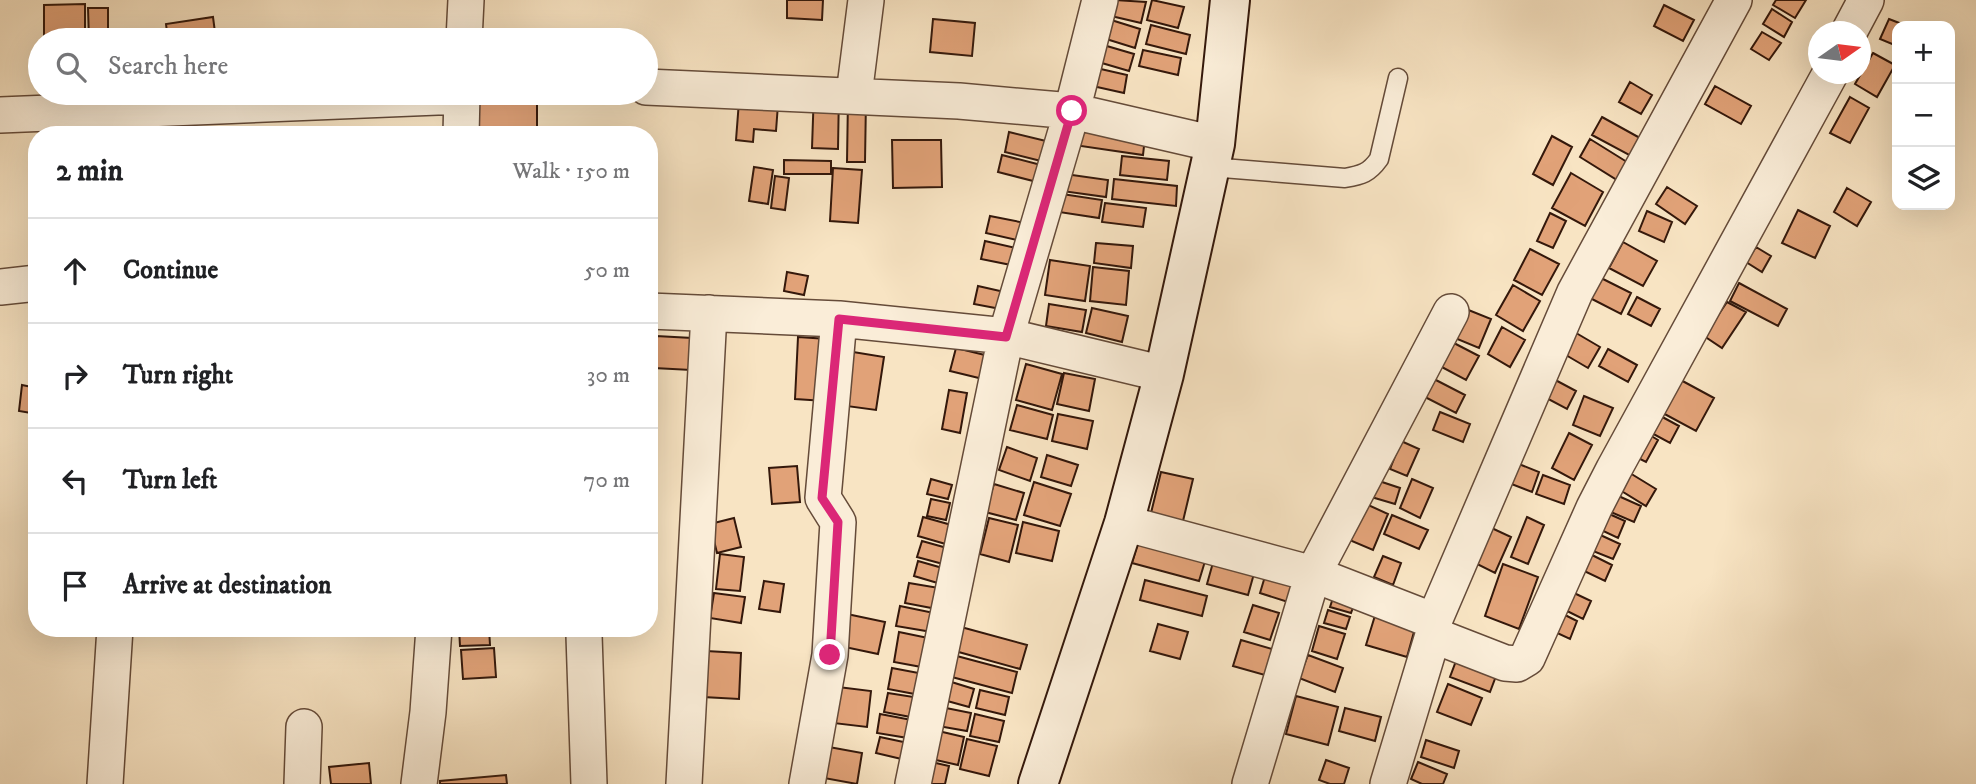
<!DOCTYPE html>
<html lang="en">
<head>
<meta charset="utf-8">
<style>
  :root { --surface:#fff; --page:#f6f6f6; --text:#202124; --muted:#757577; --line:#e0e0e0 }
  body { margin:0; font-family:"IM FELL DW Pica",serif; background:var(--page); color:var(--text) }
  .controls { position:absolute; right:21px; top:21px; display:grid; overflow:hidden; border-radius:14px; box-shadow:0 7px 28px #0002 }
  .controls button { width:63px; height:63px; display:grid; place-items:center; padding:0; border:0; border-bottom:2px solid var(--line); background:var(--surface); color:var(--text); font:35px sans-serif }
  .compass { position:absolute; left:1808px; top:21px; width:63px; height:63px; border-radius:50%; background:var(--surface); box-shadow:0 7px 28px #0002; rotate:76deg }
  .stop { position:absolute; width:21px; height:21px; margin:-16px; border:5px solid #db2777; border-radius:50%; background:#fff }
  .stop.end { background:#db2777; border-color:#fff; box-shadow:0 2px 7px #0008 }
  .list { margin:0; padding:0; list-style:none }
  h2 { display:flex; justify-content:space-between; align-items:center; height:91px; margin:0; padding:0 28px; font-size:30px }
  h2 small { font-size:23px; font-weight:400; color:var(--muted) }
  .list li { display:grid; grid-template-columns:46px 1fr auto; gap:21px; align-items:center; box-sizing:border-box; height:105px; padding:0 28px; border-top:2px solid var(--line) }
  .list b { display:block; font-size:26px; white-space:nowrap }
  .list em { font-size:23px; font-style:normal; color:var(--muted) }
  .icon { flex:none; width:38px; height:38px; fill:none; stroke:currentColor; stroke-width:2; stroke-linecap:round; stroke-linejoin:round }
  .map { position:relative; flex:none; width:1976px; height:784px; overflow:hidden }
  .search { position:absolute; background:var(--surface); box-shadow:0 7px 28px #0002; left:28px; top:28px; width:630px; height:77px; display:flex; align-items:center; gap:18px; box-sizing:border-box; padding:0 24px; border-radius:38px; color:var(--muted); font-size:26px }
  .panel { position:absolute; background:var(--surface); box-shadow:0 7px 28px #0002; left:28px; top:126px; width:630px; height:511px; border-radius:28px }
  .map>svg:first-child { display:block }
</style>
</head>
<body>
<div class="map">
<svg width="1976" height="784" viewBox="0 0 1976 784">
  <rect width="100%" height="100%" fill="#f8e4c3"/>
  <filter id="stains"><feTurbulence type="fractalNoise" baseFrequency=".00286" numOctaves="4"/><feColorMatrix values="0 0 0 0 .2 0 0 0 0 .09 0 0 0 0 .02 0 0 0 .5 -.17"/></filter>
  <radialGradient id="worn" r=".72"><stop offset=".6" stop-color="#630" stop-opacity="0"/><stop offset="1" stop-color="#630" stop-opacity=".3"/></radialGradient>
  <path fill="#e1a278" stroke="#34180b" stroke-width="2" d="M787,0H823L822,20L787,18Z
    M1115,0L1146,2L1141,23L1111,16Z
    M1152,0L1184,7L1178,28L1147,20Z
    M1776,0H1806L1795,18L1773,5Z
    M85,4V40H44V5Z
    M1664,5L1694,20L1683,41L1654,26Z
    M88,8H108V40H89Z
    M1772,9L1792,22L1784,37L1763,24Z
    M213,17L216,40H168L166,24Z
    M933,19L975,23L972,56L930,52Z
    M1108,19L1140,29L1135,48L1103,38Z
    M1889,19L1907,26H1897V46L1880,39Z
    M1151,25L1190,35L1186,54L1146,44Z
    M1762,32L1781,43L1769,60L1751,49Z
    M1100,44L1134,54L1129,71L1095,61Z
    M1143,50L1181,58L1178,75L1139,66Z
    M1873,53L1895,65L1877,97L1855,84Z
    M1092,67L1127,75L1124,93L1088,85Z
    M1630,82L1652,95L1641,114L1619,102Z
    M1715,86L1751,106L1741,124L1705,104Z
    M740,88L779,91L776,131L754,129L753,142L736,140Z
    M814,90L839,91L838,149L812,148Z
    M474,96L537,97V135H473Z
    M1850,97L1869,108L1850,143L1830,133Z
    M848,98L866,99L865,162H847Z
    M1602,117L1640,138L1631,156L1592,135Z
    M1077,127L1145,137L1143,155L1074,145Z
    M1009,132L1046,141L1041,161L1005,152Z
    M330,133H358V135H330Z
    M1552,136L1572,147L1553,185L1533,174Z
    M1590,139L1627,162L1617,180L1580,157Z
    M892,140H941L942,187L893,188Z
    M1002,155L1041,165L1037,182L998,172Z
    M1122,156L1169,161L1167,180L1120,175Z
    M784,160L831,161V174H784Z
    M649,161H656V195H649Z
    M754,167L773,170L768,204L749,201Z
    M833,168L862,170L858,223L830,221Z
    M1571,173L1603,192L1585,226L1552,208Z
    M1065,174L1108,180L1106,197L1062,191Z
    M775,176L789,178L785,210L771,208Z
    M1114,179L1177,186L1176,206L1112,199Z
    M1667,187L1697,206L1685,224L1656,204Z
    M1847,188L1871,202L1857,226L1834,212Z
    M1062,194L1102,200L1099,218L1059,212Z
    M1105,203L1146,208L1143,227L1102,222Z
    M1798,210L1830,226L1815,258L1782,243Z
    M1647,211L1672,222L1664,242L1639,231Z
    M1550,213L1566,221L1553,248L1537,241Z
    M990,216L1025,223L1021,241L986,233Z
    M985,241L1020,249L1016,266L981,259Z
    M1623,242L1657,261L1643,286L1609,268Z
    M1096,243L1133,246L1131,268L1094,263Z
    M1756,247L1771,256L1762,272L1746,262Z
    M1530,249L1559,264L1542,295L1514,280Z
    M1050,260L1090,266L1085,301L1045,295Z
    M1093,267L1129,271L1126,305L1090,301Z
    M787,272L808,276L804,295L784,291Z
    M1601,278L1631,293L1621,314L1590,298Z
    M1739,283L1787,309L1778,326L1730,301Z
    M1513,285L1540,301L1523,331L1496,315Z
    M978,286L1009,293L1006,310L974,304Z
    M1637,297L1660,309L1651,326L1628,314Z
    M1727,302L1746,312L1722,348L1704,336Z
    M1049,304L1086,310L1082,332L1046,326Z
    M1461,307L1491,319L1479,348L1450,336Z
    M1092,308L1128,316L1122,342L1086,333Z
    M1502,327L1525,340L1510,367L1488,354Z
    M1571,330L1600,347L1588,368L1559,351Z
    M656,336L692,338L691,370L654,368Z
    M798,337L828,339L825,401L795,399Z
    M1450,341L1479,356L1466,380L1438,365Z
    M956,348L989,356L983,379L950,371Z
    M1608,349L1637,365L1628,382L1599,366Z
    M847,351L884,357L876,410L839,405Z
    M1026,364L1062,374L1052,410L1016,400Z
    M1064,373L1095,379L1089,411L1057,404Z
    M1546,375L1576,391L1567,409L1537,393Z
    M1432,378L1465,395L1456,413L1423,396Z
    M1677,378L1714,398L1696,431L1659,411Z
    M22,385L37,388V414L19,411Z
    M949,390L967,393L960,433L942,429Z
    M1584,396L1613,408L1600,436L1573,425Z
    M1017,405L1053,415L1047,439L1010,430Z
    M1440,412L1470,424L1463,442L1433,430Z
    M1655,413L1679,426L1670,443L1646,430Z
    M1058,414L1093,421L1087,449L1052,441Z
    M1643,431L1658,440L1646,462L1630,454Z
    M1569,433L1592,445L1574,480L1552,468Z
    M1401,441L1419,449L1407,476L1390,469Z
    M1007,447L1037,458L1030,481L999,470Z
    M1047,455L1078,465L1071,486L1041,477Z
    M1509,460L1539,472L1532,492L1501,480Z
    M797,466L800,502L772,504L769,468Z
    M1625,470L1656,489L1646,506L1615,487Z
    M1161,472L1193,479L1183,521L1151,513Z
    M1543,475L1570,485L1564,504L1536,494Z
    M931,479L952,485L948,499L927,494Z
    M1373,479L1400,488L1395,504L1368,496Z
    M1412,479L1433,488L1420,518L1400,508Z
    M1034,482L1071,494L1060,526L1024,515Z
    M994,484L1024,493L1016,520L985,512Z
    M1614,494L1641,506L1634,522L1606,510Z
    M931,499L950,503L946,520L927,516Z
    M1355,499L1388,514L1373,550L1340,536Z
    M1607,513L1625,521L1618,538L1599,529Z
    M1392,515L1428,530L1419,549L1384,534Z
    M923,517L955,526L949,545L918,536Z
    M1527,517L1544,525L1528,564L1511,557Z
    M734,518L741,547L717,553L710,524Z
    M989,518L1018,525L1009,562L980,554Z
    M1023,522L1059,531L1052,561L1016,553Z
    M1483,524L1511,537L1495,573L1467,559Z
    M1596,533L1620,544L1613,559L1588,549Z
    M1139,539L1206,558L1199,581L1132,563Z
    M922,541L947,548L943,564L917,557Z
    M1588,553L1612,565L1605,581L1580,569Z
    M720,554L744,557L740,591L716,589Z
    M1383,556L1401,563L1393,585L1374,577Z
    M1214,559L1255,570L1248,595L1207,584Z
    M918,561L946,569L941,584L914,576Z
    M1503,564L1538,577L1519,629L1485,616Z
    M1266,573L1294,581L1288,602L1260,593Z
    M1145,580L1207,596L1202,616L1140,600Z
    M764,581L784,584L780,612L759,609Z
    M909,583L945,589L942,610L905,603Z
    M714,593L745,597L741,623L710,618Z
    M1574,593L1591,601L1583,619L1565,610Z
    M1334,595L1355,602L1351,613L1330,607Z
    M1253,605L1279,613L1270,640L1244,632Z
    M900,606L934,613L932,632L896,626Z
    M1377,609L1417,621L1407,657L1366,645Z
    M1328,610L1350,617L1346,629L1324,623Z
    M847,614L885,622L878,654L840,646Z
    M1563,614L1577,621L1570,639L1555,632Z
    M1158,624L1188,632L1180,659L1150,651Z
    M1319,626L1345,634L1337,659L1312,651Z
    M961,627L1027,645L1020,669L955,651Z
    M186,628H221V632Z
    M459,628H489L490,645L460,646Z
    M899,632L933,639L927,668L894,662Z
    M1241,640L1279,651L1272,677L1233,666Z
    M494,648L496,677L463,679L461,650Z
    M706,651L741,653L739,699L703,697Z
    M1459,653L1499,668L1490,692L1450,677Z
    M953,655L1017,672L1012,693L948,676Z
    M1308,655L1343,668L1335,692L1299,678Z
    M892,668L924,674L920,695L888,689Z
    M945,680L974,689L969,707L940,699Z
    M1448,684L1482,698L1471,725L1437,712Z
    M838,687L871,691L867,727L833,723Z
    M980,690L1009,697L1005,715L976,708Z
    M888,693L920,698L916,718L884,712Z
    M1296,696L1338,707L1328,745L1286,734Z
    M941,707L971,713L967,731L938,726Z
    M1345,708L1381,717L1375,741L1339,731Z
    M880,714L917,721L914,739L877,733Z
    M975,714L1004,721L999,742L970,736Z
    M934,730L964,737L958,765L927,758Z
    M880,737L913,744L910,761L876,753Z
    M967,739L997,746L989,776L960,769Z
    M1426,740L1459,751L1454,768L1421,757Z
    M829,747L862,753L857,784L824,778Z
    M1326,760L1349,768L1344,784H1330L1319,780Z
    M927,761L949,766L945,784H923Z
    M1418,762L1447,774L1443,784H1422L1411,779Z
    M369,763L371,784H331L329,767Z
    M506,775L507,784H440V781Z"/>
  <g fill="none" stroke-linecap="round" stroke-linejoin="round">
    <defs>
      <path id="lane" d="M1210,167L1345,178C1362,175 1369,173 1379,159L1398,78"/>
      <path id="street" d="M1849,32L1866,0
        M464,40L466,0
        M646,87L959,101L1072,111L1215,144
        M854,95L866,0
        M0,115L462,96
        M461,135L462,93
        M0,287L37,283
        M649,311L839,319L1006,336L1164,374
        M1124,523L1313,574L1434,621L1433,635L1505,663L1517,664L1527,658L1594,508L1614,469L1830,74
        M1434,621L1575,292L1734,0
        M584,635L589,784
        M105,784L115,628
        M302,784L304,727
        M419,784L428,712L434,628
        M684,784L709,313
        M807,784L830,655L838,522L823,498L839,319
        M913,784L1006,336L1072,111L1100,0
        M1250,784L1313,574L1451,312
        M1388,784L1433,635"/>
      <path id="secondary" d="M1038,784L1124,523L1164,374L1215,144L1230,0"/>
    </defs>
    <use href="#lane" stroke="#654b39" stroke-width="21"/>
    <use href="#street" stroke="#654b39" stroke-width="38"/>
    <use href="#secondary" stroke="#34180b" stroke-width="42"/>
    <use href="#lane" stroke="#faedd8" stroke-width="18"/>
    <use href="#street" stroke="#faedd8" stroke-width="35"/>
    <use href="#secondary" stroke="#faedd8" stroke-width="38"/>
  </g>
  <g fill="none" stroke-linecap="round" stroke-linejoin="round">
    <path stroke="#db2777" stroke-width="9" d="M830,655L838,522L822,498L839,319L1006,337L1072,111"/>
  </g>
  <rect width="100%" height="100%" filter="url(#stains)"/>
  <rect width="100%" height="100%" fill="url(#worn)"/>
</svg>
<div class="controls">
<button>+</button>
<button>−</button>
<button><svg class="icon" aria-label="layers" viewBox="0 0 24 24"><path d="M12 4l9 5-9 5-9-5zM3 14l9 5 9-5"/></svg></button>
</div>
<svg class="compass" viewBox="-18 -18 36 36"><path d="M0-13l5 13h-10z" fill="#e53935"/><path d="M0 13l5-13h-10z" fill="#757577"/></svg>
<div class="stop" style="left:1072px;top:111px"></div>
<div class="stop end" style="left:830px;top:655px"></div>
<div class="search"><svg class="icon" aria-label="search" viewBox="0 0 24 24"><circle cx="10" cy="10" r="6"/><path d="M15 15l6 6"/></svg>Search here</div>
<section class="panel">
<h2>2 min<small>Walk · 150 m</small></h2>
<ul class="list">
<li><svg class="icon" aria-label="ahead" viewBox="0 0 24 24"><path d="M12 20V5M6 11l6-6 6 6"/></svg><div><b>Continue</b></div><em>50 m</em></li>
<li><svg class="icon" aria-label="right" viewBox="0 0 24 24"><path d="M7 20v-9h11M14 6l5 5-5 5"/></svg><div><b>Turn right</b></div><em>30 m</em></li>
<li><svg class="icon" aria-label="left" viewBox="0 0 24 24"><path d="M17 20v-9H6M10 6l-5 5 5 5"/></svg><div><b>Turn left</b></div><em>70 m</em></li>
<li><svg class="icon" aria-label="arrive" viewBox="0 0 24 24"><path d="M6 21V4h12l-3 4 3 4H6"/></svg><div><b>Arrive at destination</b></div></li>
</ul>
</section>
</div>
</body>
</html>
